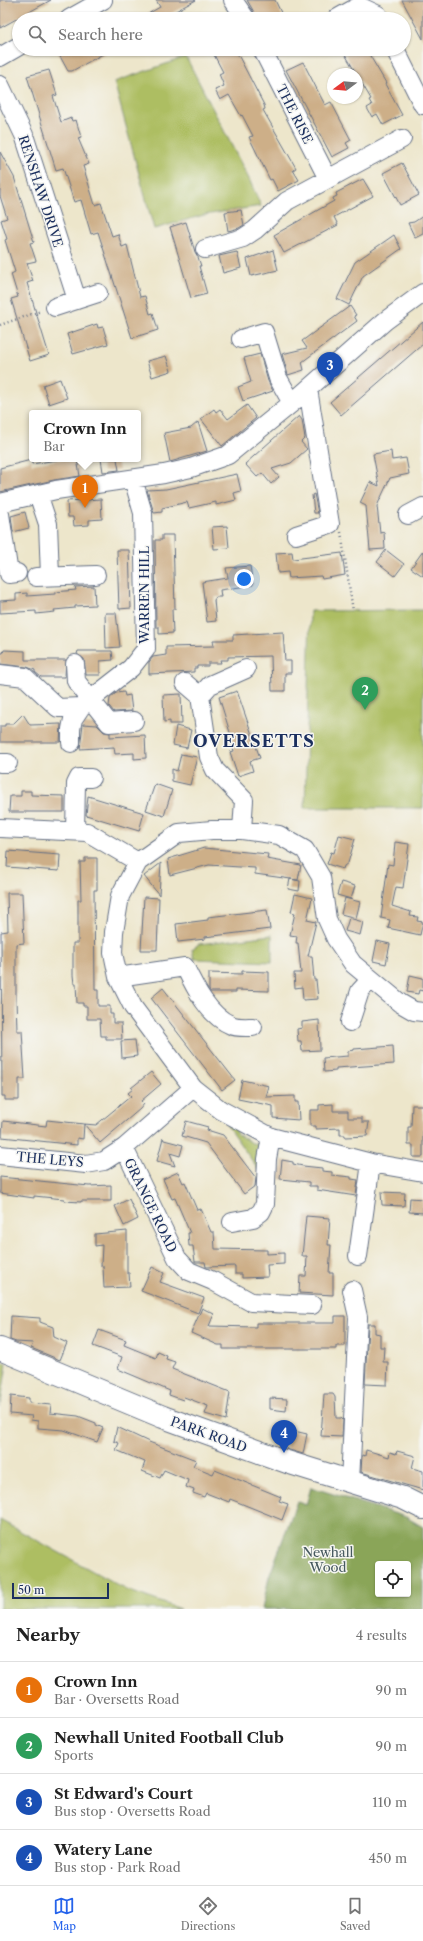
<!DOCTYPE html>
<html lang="en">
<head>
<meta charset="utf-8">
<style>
  :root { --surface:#fff; --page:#f2f2f2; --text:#222; --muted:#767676; --line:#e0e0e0; --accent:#2563eb }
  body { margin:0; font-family:"Libre Caslon Text",serif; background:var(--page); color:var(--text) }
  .controls { position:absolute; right:12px; bottom:12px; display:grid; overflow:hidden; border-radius:4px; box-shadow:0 1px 3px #0004 }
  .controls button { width:36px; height:36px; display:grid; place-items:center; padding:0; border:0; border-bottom:1px solid var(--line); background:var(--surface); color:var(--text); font:20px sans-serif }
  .compass { position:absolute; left:327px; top:68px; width:36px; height:36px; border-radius:50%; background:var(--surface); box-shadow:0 1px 3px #0004; rotate:254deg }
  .scale { position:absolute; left:12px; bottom:10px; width:97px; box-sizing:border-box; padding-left:4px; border:2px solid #1b2f5e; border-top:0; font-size:11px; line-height:14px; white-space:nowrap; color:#1b2f5e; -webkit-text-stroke:3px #f6f6f2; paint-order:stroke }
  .you { position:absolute; left:244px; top:579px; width:14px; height:14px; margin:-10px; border:3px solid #fff; border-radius:50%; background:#1a73e8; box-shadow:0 0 0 6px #1a73e833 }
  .badge { display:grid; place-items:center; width:26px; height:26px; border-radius:50%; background:var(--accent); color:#fff; font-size:13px; font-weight:700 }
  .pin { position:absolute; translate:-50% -33px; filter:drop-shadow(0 1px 2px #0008) }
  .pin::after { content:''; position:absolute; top:21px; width:14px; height:12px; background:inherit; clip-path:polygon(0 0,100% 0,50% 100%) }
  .popup { position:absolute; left:29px; top:410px; width:112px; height:52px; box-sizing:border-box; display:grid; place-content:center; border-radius:4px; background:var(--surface); filter:drop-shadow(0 1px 3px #0005); font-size:13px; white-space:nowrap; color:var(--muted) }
  .popup b { font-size:15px; color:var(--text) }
  .popup::after { content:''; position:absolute; left:50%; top:100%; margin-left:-8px; border:8px solid transparent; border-top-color:var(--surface) }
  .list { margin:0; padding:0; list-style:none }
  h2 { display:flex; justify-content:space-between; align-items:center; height:52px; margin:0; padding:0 16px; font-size:17px }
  h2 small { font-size:13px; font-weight:400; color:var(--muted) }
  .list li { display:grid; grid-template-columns:26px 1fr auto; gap:12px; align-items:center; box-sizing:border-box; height:56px; padding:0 16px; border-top:1px solid var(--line) }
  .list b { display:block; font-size:15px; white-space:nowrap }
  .list p { margin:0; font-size:13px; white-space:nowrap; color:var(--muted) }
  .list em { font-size:13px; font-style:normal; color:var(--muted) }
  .icon { flex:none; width:22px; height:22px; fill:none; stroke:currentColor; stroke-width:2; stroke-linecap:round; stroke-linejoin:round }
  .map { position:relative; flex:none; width:423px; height:1609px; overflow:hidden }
  .search { position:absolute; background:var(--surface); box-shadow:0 1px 3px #0004; left:12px; right:12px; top:12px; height:44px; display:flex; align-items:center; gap:10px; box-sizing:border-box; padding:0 14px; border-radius:22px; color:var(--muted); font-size:15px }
  .sheet { height:276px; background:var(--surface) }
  nav { display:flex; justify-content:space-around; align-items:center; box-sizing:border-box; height:56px; border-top:1px solid var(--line); background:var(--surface); font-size:11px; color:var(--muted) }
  nav a { display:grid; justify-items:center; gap:2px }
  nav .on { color:var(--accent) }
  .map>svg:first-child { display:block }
</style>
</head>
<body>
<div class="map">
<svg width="423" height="1609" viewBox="0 0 423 1609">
  <rect width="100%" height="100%" fill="#f6f6f2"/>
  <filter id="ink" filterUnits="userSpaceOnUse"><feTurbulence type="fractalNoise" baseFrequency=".025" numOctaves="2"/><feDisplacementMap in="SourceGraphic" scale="8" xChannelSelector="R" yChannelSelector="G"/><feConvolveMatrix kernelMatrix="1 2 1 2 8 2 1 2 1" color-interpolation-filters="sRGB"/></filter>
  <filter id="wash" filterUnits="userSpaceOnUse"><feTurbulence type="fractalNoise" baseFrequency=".012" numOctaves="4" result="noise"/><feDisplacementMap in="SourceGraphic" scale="16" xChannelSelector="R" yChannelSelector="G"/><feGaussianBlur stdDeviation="0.9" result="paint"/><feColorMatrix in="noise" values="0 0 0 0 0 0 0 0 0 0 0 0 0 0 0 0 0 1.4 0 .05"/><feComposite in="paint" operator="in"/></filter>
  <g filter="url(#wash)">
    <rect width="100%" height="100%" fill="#ede6cb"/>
    <path fill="#adbe62" stroke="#647660" d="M186,57L249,179L261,206L204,215L154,229L114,82Z
      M423,610V808H305L310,611Z
      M272,935V962L194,959L192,949L199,944Z
      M226,1124L237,1130V1134L252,1143L264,1144L263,1176Z
      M0,1361L7,1364L0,1408Z
      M0,1520L127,1590L180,1609H0Z"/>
    <path fill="#8aa558" stroke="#526a5b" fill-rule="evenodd" d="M311,1487L406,1517L423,1527V1609H262L269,1577L297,1501L306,1505ZM378,1564H408V1594H378Z"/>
    <g id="blocks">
      <path fill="#cdaf88" d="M0,0H51L0,28Z
        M156,0H196L161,19H139L160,7Z
        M247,0H275L284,19H258Z
        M402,0H423V39Z
        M56,49H112L72,71H68Z
        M211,49H235L264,105L265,109L263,110L296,168L293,170L299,180L278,191L272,179L270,180L249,137L253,136L242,115L241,116L229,95L220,100L215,90L224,86L219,74L223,72Z
        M342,49H366L386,83L385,84L402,115L383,125L377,114L372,117L367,108L372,105L369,100L371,99Z
        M303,62L325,105L331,102L351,140L346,143L349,148L332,157L286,70Z
        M49,70L57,95L53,96L61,122L71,118L72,121L76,120L81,137L78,138L89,164L83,166L95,205L101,203L112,236L118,234L122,247L127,245L140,297L145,296L150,314L153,313L158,330L132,338L98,232L91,234L81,200L74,202L63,168L56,170L27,76Z
        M0,152L14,177L34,242L30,243L36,261L27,263L33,281L27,283L49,355L30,361L11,299L18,297L11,274L15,272L5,240L7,239L1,220L7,218L0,196Z
        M402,163L419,195L400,205L383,173Z
        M363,179L373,196L334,217L338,225L284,253L274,235L334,201L333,198L337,196L336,193Z
        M241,210L244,225L239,228L228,231L225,212Z
        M423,216V234L415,238L408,223L414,222Z
        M186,222L195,252L198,257L201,266H199L207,294L191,298L170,227Z
        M394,235L401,249L363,276L349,305L337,299L355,262Z
        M273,250L278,270L251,276L247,259Z
        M237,252L241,268L223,273L219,256Z
        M350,306L356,315L354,316L357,321L302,362L304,370L288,375L282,354L307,348L302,341Z
        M423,322V344L341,415L330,402Z
        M97,324L98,328L103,327L108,344L73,354L67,334Z
        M260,354L268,381L273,391L243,401L238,387L251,382L244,358Z
        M166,356L171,371L152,377L147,361Z
        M60,379L67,398L49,404L43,385Z
        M247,405L256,418L222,446L201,419L214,409L216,412L220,409L228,419Z
        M299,416L302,420L305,438L301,442L307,449L291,463L272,469L279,477L271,484L262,473L257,477L245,464Z
        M198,422L207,451L170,462L164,433L191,428Z
        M391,451L392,460L406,458L409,474L390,478L377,506L380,533L384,532L385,549L370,550L366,506L360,503L370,482L379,486L373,454Z
        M63,459H77L80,476L54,480L0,492V468L31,460L32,464Z
        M101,459H117L119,470L103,472Z
        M237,474L241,491L234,493L236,500L216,505V502L189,508L187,502L162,508V512L154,513L147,490L166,489Z
        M314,494L318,513H314L312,495Z
        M101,499L102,519L89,520V525L74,526L73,517H68L67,501Z
        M25,512L29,528L13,532L11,516Z
        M227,526L229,548L214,549L212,527Z
        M162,535H173L175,609H172L173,633L159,634V627H156L155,540H162Z
        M117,550H129L131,608L119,609Z
        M386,550L404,564L395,576L377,562Z
        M423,551V576L411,568Z
        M292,552L293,559L342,553L345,575L322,579L321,576L289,578L288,572L278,573L276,553Z
        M250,566L253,585L220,590L221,597H216L214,600L216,621L207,622L202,582L228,578L226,568Z
        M94,586L95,605L75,606V608L54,610L55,612L36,614V611L0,613V601L16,600V594L27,593V596L55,594V592L76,590L75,587Z
        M105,613H116L120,647L106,648Z
        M283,632L285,661H291V673H285V691H272L271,656L228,657V660H220L221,663H208V666H197V668H194V672L149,674V662L153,657L166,655V647L214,646L213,640H233V635Z
        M4,650L25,651V660H66L65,677H41L35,672V670L27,667L0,664V653H3Z
        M78,651H112L113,660L100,661V675H86L84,659L77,654Z
        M237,691L260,758L250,761L253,771L238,776L230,752L234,751L230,739H232L219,697Z
        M124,692L125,696L130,695L132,711L114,712L109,706L110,698L116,693Z
        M181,694L182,724H170V721L164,722L163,695Z
        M23,714L30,725L61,724L60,742H0V726H5V724H13Z
        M83,724L97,725L104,732L110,733V737L145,735L146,758L134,759V753L115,754L114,747L80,749Z
        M176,726L191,730L187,748L173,745Z
        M181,754L197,757L190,785L172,781V769L177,771Z
        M155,784L172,790L164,816L146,810Z
        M21,791H31V795L64,796V812H9L10,796H21Z
        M88,796L144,813L139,831L86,815Z
        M339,835L355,839L348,863L344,866L343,869L327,864L331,852L334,853Z
        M395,842L409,844L403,888L396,887L392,906L411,912L410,916L418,917L417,921L423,922L420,935L388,928L390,920L381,918L388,864L393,865Z
        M204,848L268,854L267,859L301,865L298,880L255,874V868L209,865L170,875L168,859Z
        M8,851L60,855L59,871L7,867Z
        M85,858H97V890H94L95,990H98V1006H110V1014H113V1023H121L122,1039H106V1036H101L100,1019H87V1006H83V1003H77L76,984H74L73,975V943H78V900H81L80,862H85Z
        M161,863L159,895L144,876Z
        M290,879L300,881L299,891L288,889Z
        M341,882L355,886L351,899L337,895Z
        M7,893H22L24,943L16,944V998L17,1031H22L25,1079H19V1100H5V1096H2L1,932L8,931Z
        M295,894L312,898L307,920L316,922L308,956H312L314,980H316L318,999L303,1000L302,987L295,988L294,973H301L298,943H296L297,936L290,935L295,913L291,912Z
        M144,897L159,898L157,950H141Z
        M345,898L360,902L356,918L341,914Z
        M267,910L270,929L205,937V939L178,942L176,924L208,920V917Z
        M349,918L363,922L360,935L345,931Z
        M377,941L390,944L386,964L373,961Z
        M242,971L269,972V991L236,990V992H210L209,990V973L242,974Z
        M410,975L423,978V991L419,990L418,994L407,992Z
        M163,988L235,1080L222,1090L151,998Z
        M319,1020L320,1050L302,1051L301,1041H298L297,1029L302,1028V1022Z
        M135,1040L137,1056L122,1058L121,1041Z
        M393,1046L394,1064L336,1068V1071L324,1072L323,1058L348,1056V1051L354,1050V1049Z
        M151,1072L161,1084L141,1101L144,1104L140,1109L100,1143L84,1124L96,1125L131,1096L128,1093L133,1089L131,1088Z
        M242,1080L269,1086L266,1097L295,1096V1102H298L299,1120L273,1118V1106L238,1099Z
        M333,1104V1111H348V1118H362V1122H369L367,1136L345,1137V1135H340V1128L316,1129V1126H310V1110H319V1105Z
        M412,1105H423V1157H413V1145H408V1127H411Z
        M47,1120L84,1124L83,1139L77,1138V1145L2,1137L3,1121L46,1126Z
        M186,1121L208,1127L207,1130L223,1135L256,1178L255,1186L244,1194L206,1143L182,1136Z
        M163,1138L164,1140L183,1145L180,1156L170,1153L175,1166L157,1161Z
        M282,1160L293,1162V1164L303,1166L322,1168V1171L332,1172V1175L351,1177V1179L358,1180L356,1196L317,1190V1186H309V1182L280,1179Z
        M178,1172L183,1183L185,1182L197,1210L201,1209L211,1232H214L215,1249L267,1250V1254L284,1253V1264L267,1265L268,1277L242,1278V1274H235V1266L206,1267L205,1262H195L193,1246H189L188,1233H190L175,1198L172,1199L163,1179Z
        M0,1177L89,1186L111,1185V1201H81V1202L64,1201V1199L34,1196V1198L0,1193Z
        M381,1192L405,1193L404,1206L382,1205Z
        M410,1198L423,1199V1213L409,1212Z
        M129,1199L138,1219L124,1226L115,1206Z
        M306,1216L330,1218L328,1245H331L329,1273H333V1295L299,1293L300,1276H306L307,1256H302Z
        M127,1231V1273H129L130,1287L104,1288L103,1266H101L102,1245L95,1246V1234Z
        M152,1267L164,1273L160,1282L204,1298L198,1313L141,1291Z
        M202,1308L214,1314L209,1326L256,1327V1323H335V1316H345V1346H336V1349H223V1345H218L191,1333Z
        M11,1316L40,1318V1322L53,1327L54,1337L67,1343L60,1360L31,1348L33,1343L16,1342L10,1340Z
        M368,1324H375V1333L380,1334V1347H384L383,1362H388L387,1385L365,1384Z
        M99,1330L126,1340L124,1345L156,1358L158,1352L167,1356L166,1359L175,1362L172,1369L230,1392L226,1420L205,1414L208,1406L184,1397L183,1400L169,1395L170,1391L118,1369L122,1357L93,1346Z
        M324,1394H333L335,1397L336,1418H341L343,1420L342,1437L321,1436Z
        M11,1396L29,1398V1403L51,1405L50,1413L78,1416L96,1423V1425L103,1428L97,1442L64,1430L38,1428V1421L31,1420L32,1416L10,1414Z
        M270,1398L287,1399L286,1411L270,1409Z
        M117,1427L149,1442L196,1460L193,1466L213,1474L215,1470L281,1497L279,1501L288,1504L282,1520L230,1499L229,1502L206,1493L204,1497L193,1493L194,1490L186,1487L188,1480L164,1470L160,1478L142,1471L145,1462L116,1450L119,1443L114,1441Z
        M290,1430L307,1434L303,1454L286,1449Z
        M366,1450L389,1457L390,1452L396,1454L397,1451L415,1456L412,1468L423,1471V1490L361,1472L362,1455L365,1456Z"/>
    </g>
  </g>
  <g filter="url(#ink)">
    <use href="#blocks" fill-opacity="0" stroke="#646f84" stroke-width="1"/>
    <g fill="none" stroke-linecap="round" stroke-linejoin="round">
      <defs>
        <path id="minor" d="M233,0L246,19
          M69,19L103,0
          M336,19L359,6L378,15L380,19
          M262,49L328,179
          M395,49L423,105
          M0,57L19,46
          M0,85L24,135L77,300
          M205,249L243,238L255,230L287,201L402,139
          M55,307L98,293
          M241,339L264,332L278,378L292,403
          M38,494L48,524L50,576
          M0,503L56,490L164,474L191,468L228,455L292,403L385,321L423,293
          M0,514L9,574L17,573
          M408,515L423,507
          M296,535L330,524L308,389
          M36,577L96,575
          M75,664L76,681L109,723L134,721
          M0,674L25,677L58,708L81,707
          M185,683L200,696
          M71,743V729L73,719L81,707L131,668L146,649L143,513L133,479
          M0,763H8
          M0,828L87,832L138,862
          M242,830L244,800L215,770L209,757L200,696L210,685L246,669
          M75,831L76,784L79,778H91
          M118,977L185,967C195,988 209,1016 231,1025C237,1028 247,1027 253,1027
          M423,1012L414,1011L400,1003L353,964L336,939L327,919L321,877L305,850L279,835L242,830H212L179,833L138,862L120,896L114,932L113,953L118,977L133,1007L193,1088L221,1110L271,1137L371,1163L423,1172
          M350,1022L360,991L371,979
          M124,1148L177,1258L189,1271L213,1281L251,1302L312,1305
          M0,1155L86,1164L104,1161L124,1148L193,1088
          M232,1222L253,1218L261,1212L265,1204L267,1159L271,1137
          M358,1256L371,1163
          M350,1482L358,1317L352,1290"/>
        <path id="major" d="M0,1349L163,1417L287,1462L403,1498L423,1508"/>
      </defs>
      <use href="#minor" stroke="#646f84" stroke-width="20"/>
      <use href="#major" stroke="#646f84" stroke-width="24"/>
      <path stroke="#646f84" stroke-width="2.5" stroke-dasharray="1 3" stroke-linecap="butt" d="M0,325L41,311
        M341,532L353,611"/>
      <use href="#minor" stroke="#fff" stroke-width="18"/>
      <use href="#major" stroke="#fff" stroke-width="22"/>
    </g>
  </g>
  <g text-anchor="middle" stroke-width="3" stroke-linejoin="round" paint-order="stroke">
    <g font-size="13" fill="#1b2f5e" stroke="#f6f6f2">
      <text transform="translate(295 114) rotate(63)" y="5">THE RISE</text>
      <text transform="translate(41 191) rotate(72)" y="5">RENSHAW DRIVE</text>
      <text transform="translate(144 595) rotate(-90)" y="5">WARREN HILL</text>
      <text transform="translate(50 1159) rotate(5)" y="5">THE LEYS</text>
      <text transform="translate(151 1205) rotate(64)" y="5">GRANGE ROAD</text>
      <text transform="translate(209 1434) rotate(20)" y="5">PARK ROAD</text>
    </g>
    <g font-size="13" fill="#475a5f" stroke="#f6f6f2">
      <text x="328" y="1557">Newhall<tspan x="328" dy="15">Wood</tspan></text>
    </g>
    <g font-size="17" font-weight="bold" letter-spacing="1" fill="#1b2f5e" stroke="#f6f6f2">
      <text x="254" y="747">OVERSETTS</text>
    </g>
  </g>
</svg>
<div class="controls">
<button><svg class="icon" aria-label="locate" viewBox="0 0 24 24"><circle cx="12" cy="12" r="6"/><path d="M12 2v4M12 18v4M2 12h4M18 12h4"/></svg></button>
</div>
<svg class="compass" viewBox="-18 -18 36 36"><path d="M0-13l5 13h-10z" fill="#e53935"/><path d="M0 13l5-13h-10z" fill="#767676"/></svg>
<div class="scale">50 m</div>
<div class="you"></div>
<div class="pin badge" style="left:85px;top:508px;background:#e8710a">1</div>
<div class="popup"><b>Crown Inn</b>Bar</div>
<div class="pin badge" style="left:365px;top:710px;background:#2e9e5b">2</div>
<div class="pin badge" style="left:330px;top:385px;background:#1a4fb4">3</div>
<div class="pin badge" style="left:284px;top:1453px;background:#1a4fb4">4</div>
<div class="search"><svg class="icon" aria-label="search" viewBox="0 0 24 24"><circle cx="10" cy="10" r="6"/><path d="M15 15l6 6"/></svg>Search here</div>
</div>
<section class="sheet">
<h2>Nearby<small>4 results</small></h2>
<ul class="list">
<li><span class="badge" style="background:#e8710a">1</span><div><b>Crown Inn</b><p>Bar · Oversetts Road</p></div><em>90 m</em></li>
<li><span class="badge" style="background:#2e9e5b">2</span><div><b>Newhall United Football Club</b><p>Sports</p></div><em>90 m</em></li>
<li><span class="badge" style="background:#1a4fb4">3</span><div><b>St Edward's Court</b><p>Bus stop · Oversetts Road</p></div><em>110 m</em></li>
<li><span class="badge" style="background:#1a4fb4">4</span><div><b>Watery Lane</b><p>Bus stop · Park Road</p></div><em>450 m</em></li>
</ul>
</section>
<nav>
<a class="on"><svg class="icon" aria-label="map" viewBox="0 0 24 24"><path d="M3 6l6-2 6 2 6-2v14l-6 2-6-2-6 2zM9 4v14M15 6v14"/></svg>Map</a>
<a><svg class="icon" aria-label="directions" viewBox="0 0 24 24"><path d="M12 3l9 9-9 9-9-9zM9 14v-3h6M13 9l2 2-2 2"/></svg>Directions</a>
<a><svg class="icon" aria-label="saved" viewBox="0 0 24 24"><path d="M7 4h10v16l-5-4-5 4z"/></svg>Saved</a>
</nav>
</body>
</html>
